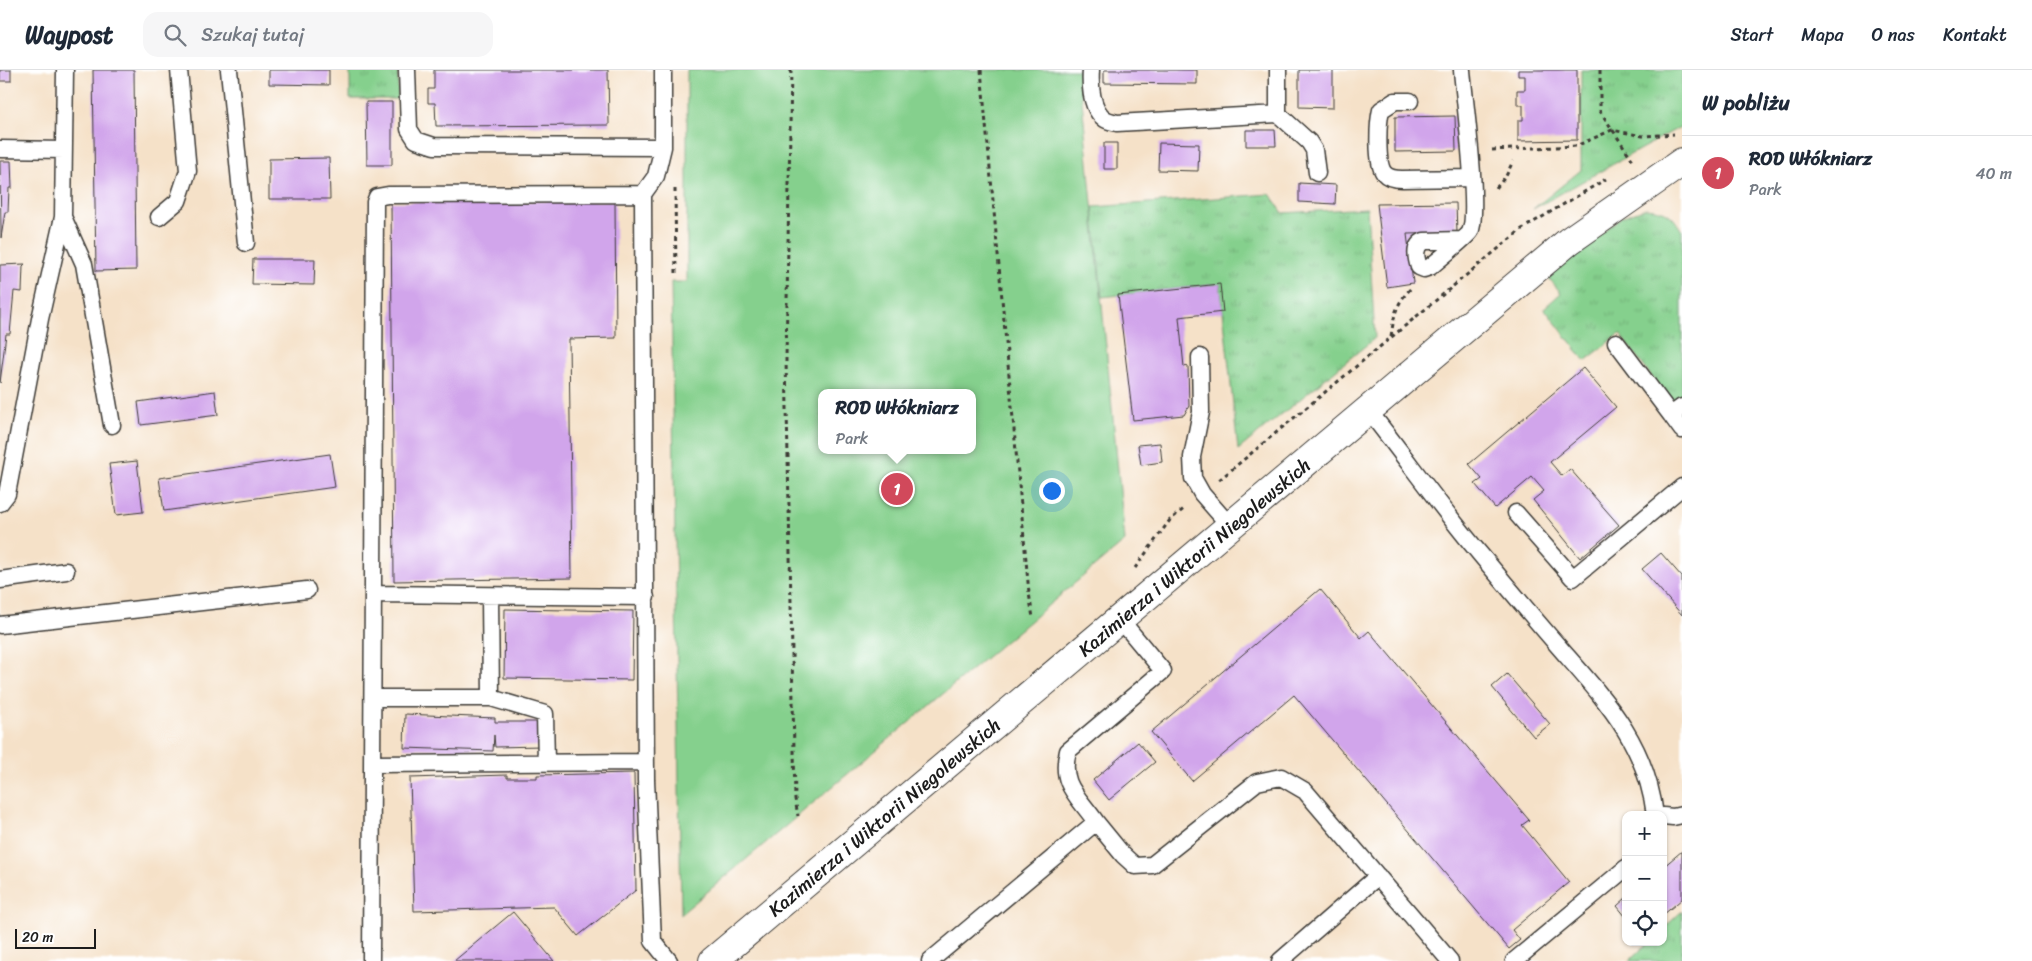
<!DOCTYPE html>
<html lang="pl">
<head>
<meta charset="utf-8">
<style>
  :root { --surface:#fff; --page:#f6f6f7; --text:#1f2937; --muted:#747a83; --line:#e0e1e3; --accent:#d1495b }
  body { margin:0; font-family:Sriracha,sans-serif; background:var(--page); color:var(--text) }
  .controls { position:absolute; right:15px; bottom:15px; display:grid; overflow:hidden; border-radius:10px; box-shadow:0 1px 4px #0004 }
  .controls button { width:45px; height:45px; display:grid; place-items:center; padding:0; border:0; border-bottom:1px solid var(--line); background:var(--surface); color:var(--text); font:25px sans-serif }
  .scale { position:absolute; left:15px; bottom:12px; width:81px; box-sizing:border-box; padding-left:5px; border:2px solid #1c1c1c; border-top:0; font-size:14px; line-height:18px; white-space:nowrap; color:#1c1c1c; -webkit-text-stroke:4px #fff; paint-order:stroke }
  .you { position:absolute; left:1051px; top:420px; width:18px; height:18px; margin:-12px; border:4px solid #fff; border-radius:50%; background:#1a73e8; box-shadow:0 0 0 8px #1a73e833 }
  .badge { display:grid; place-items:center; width:32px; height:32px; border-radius:50%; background:var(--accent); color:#fff; font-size:16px; font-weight:700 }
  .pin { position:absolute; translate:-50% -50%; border:2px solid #fff; box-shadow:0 1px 5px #0006 }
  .popup { position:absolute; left:818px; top:319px; width:158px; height:65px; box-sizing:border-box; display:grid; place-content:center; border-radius:10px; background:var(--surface); filter:drop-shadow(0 1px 4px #0005); font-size:16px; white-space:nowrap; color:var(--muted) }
  .popup b { font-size:19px; color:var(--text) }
  .popup::after { content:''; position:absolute; left:50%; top:100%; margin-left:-10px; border:10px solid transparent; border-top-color:var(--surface) }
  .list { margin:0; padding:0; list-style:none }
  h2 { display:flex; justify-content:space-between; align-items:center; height:65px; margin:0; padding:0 20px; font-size:21px }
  h2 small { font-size:16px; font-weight:400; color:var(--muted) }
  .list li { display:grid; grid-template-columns:32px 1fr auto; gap:15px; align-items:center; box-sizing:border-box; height:75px; padding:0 20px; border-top:1px solid var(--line) }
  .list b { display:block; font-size:19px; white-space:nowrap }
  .list p { margin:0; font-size:16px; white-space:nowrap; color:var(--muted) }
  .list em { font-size:16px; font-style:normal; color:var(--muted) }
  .icon { flex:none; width:28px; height:28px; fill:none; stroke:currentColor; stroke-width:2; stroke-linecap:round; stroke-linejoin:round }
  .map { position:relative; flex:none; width:1682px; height:891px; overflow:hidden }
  header { display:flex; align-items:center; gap:30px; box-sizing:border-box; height:70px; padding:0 25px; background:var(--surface); border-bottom:1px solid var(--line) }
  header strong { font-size:24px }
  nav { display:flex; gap:28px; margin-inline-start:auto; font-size:18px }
  .search { width:350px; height:45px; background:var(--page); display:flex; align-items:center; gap:12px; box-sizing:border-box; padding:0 18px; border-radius:15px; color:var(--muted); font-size:19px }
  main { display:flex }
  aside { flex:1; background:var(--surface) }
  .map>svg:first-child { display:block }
</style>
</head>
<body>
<header>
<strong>Waypost</strong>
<div class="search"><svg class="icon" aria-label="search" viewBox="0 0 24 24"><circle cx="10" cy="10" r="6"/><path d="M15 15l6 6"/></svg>Szukaj tutaj</div>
<nav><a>Start</a><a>Mapa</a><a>O nas</a><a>Kontakt</a></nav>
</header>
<main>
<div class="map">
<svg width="1682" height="891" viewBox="0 0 1682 891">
  <defs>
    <pattern id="grass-tufts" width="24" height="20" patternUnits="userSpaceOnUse" patternTransform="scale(1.25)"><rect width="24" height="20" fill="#85d08d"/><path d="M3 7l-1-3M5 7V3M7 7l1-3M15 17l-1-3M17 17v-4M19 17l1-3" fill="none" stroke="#72b279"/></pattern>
  </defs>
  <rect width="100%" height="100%" fill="#fff"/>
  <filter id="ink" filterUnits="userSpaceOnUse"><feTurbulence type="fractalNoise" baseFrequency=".02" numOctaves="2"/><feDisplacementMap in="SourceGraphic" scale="10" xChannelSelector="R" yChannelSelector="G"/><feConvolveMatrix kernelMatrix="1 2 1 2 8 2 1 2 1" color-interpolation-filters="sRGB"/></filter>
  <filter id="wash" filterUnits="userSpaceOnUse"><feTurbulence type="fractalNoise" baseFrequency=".0096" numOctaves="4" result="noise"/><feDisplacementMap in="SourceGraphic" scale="20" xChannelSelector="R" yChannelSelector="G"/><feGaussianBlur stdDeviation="1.12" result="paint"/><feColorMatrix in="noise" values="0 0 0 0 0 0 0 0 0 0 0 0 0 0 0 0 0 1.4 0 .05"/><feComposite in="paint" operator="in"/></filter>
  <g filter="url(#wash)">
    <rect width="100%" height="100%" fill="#f5e1c8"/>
    <path fill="url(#grass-tufts)" stroke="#507654" d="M350,0H398V29H350Z
      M1581,0H1682V56L1533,139L1581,100Z
      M1270,124L1283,143L1367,138L1375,268L1238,380L1220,214L1102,227L1093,137Z
      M1646,138C1667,140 1671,143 1682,161V348L1620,264L1585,291L1544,238L1561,223L1548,207L1621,147Z
      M1682,841V891H1629L1649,872H1663V859Z"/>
    <path fill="#85d08d" stroke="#507654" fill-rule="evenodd" d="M687,0H1079L1125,471L681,844L671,212H687ZM822,323H972V380H822Z"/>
    <g id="blocks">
      <path fill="#d1a5eb" d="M0,0H11V11H0Z
        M93,0H134L136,200L96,201Z
        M269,0H329V15L269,14Z
        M434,0H608L609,55L436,56L435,33H428V19H434Z
        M1104,0H1197V14L1104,13Z
        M1299,0H1333V38L1299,37Z
        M1518,0H1577V70L1518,71V50H1523V35H1517V20H1525V6H1518Z
        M366,32H392V95H367Z
        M1455,46L1456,81L1395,82V47Z
        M1246,60H1275L1276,76H1246Z
        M1104,73H1117V99H1104Z
        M1159,73L1199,74L1198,101L1158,100Z
        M329,88L330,129H269V89Z
        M0,91H11L12,118H9L8,142H5L1,168Z
        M1299,113L1336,115L1335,134L1299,132Z
        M615,131L616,268L569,269L572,508L394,511L391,132Z
        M1456,133L1457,163L1407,164L1413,213L1387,217L1377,134Z
        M253,189H315L314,215L252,214Z
        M25,194L23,196L22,222L14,221L10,264H6L0,313V195Z
        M1220,214L1223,242L1179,247L1184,297L1188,296L1189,336L1184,345L1133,350L1118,225Z
        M1583,298L1616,337L1550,392L1562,406L1570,399L1619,455L1580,488L1533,430L1544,421L1532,407L1495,438L1475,414L1482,409L1469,394Z
        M215,321L218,345L141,355L138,332Z
        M1160,373L1162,392L1141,395L1138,375Z
        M330,384L335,417L164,441L159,408Z
        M137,391L143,442L116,445L109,394Z
        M1661,483L1682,507V545L1642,499Z
        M1320,519L1361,568L1369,561L1529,750L1522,755L1569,812L1512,860L1520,870L1509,879L1294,625L1192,711L1151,662Z
        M505,539L633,541L632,610L504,608Z
        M1507,604L1550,654L1534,667L1492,617Z
        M405,644L495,648V652H542V676L495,677L494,665L493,681L404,678Z
        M1138,672L1155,692L1109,730L1093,710Z
        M634,703L636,820L578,866L554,837L414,841L410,708L507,705V708H537V705Z
        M1682,781V829L1663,845V797Z
        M1626,828V847L1617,836Z
        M513,842L554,891H454Z"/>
    </g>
  </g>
  <g filter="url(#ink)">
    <use href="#blocks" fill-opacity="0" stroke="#3d3a36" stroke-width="1"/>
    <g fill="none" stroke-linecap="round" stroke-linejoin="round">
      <defs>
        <path id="lane" d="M229,0L246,173
          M407,0L409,59L416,70L434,76L663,77V0
          M1091,0C1090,15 1091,39 1105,49C1108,51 1113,52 1117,53L1278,44V0
          M1410,31H1395L1381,40C1378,52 1376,93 1384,103C1388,108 1395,109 1402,109L1472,108
          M1278,44L1309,72L1314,80L1317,103
          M663,77L656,106L643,124L646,710L653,871L669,891
          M0,79L64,80
          M63,147L84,194L112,355
          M159,147L178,131L188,101L179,0
          M1460,170L1424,171C1413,176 1416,188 1419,197L1424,199L1430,197C1436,192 1468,166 1470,162C1480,142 1464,28 1462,0
          M1616,272L1671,345
          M1200,287L1201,342L1192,387L1193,408L1202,424L1230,456
          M1682,337L1671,345L1682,360
          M1368,340C1406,388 1441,438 1480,484C1506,515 1532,546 1559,577C1605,630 1646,672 1655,745
          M0,433L7,424L40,249L63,147L65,0
          M1516,443L1573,508L1682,417
          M0,510L66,501
          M374,524L646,527
          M490,526L491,628L545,644L546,693
          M0,555L307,520
          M373,628H491
          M372,694L646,692
          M1663,746L1673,747L1682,745
          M1096,752L1123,785L1135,796L1152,795L1257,712L1281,707L1305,721L1450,891
          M371,891L375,132L377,127L388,125L643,124
          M930,891L1096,752C1078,726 1059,714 1068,681L1163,601L1119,548
          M1280,891L1378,806
          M1514,891L1626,798"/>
        <path id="street" d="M713,891L1569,171L1682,92"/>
      </defs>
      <use href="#lane" stroke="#3d3a36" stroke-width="19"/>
      <use href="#street" stroke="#3d3a36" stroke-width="30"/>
      <path stroke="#3d3a36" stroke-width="3" stroke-dasharray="4 4" stroke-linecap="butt" d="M791,0L786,290L795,729L798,746
        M981,0L1029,523L1033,548
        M1600,0V41L1634,92
        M1492,80L1576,76L1612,60L1643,66L1674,64
        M1496,118L1506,106L1513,91
        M675,119L676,206
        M1391,266C1395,242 1395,235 1413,216
        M1219,410L1522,159L1606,109
        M1135,498L1170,450L1185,438"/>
      <use href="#lane" stroke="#fff" stroke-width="16"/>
      <use href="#street" stroke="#fff" stroke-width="28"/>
    </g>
  </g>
  <g text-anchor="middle" stroke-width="5" stroke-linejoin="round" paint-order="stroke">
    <g font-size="19" fill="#1c1c1c" stroke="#fff">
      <text transform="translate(1194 487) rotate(-40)" y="7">Kazimierza i Wiktorii Niegolewskich</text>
      <text transform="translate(884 747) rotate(-40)" y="7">Kazimierza i Wiktorii Niegolewskich</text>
    </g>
  </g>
</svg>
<div class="controls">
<button>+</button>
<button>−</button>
<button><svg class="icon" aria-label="locate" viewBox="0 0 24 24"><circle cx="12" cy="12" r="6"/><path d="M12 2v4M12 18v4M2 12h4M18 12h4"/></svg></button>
</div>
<div class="scale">20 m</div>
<div class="you"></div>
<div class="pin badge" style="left:897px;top:419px">1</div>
<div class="popup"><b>ROD Włókniarz</b>Park</div>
</div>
<aside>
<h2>W pobliżu<small></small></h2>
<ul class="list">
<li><span class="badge">1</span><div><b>ROD Włókniarz</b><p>Park</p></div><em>40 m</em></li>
</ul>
</aside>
</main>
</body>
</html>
